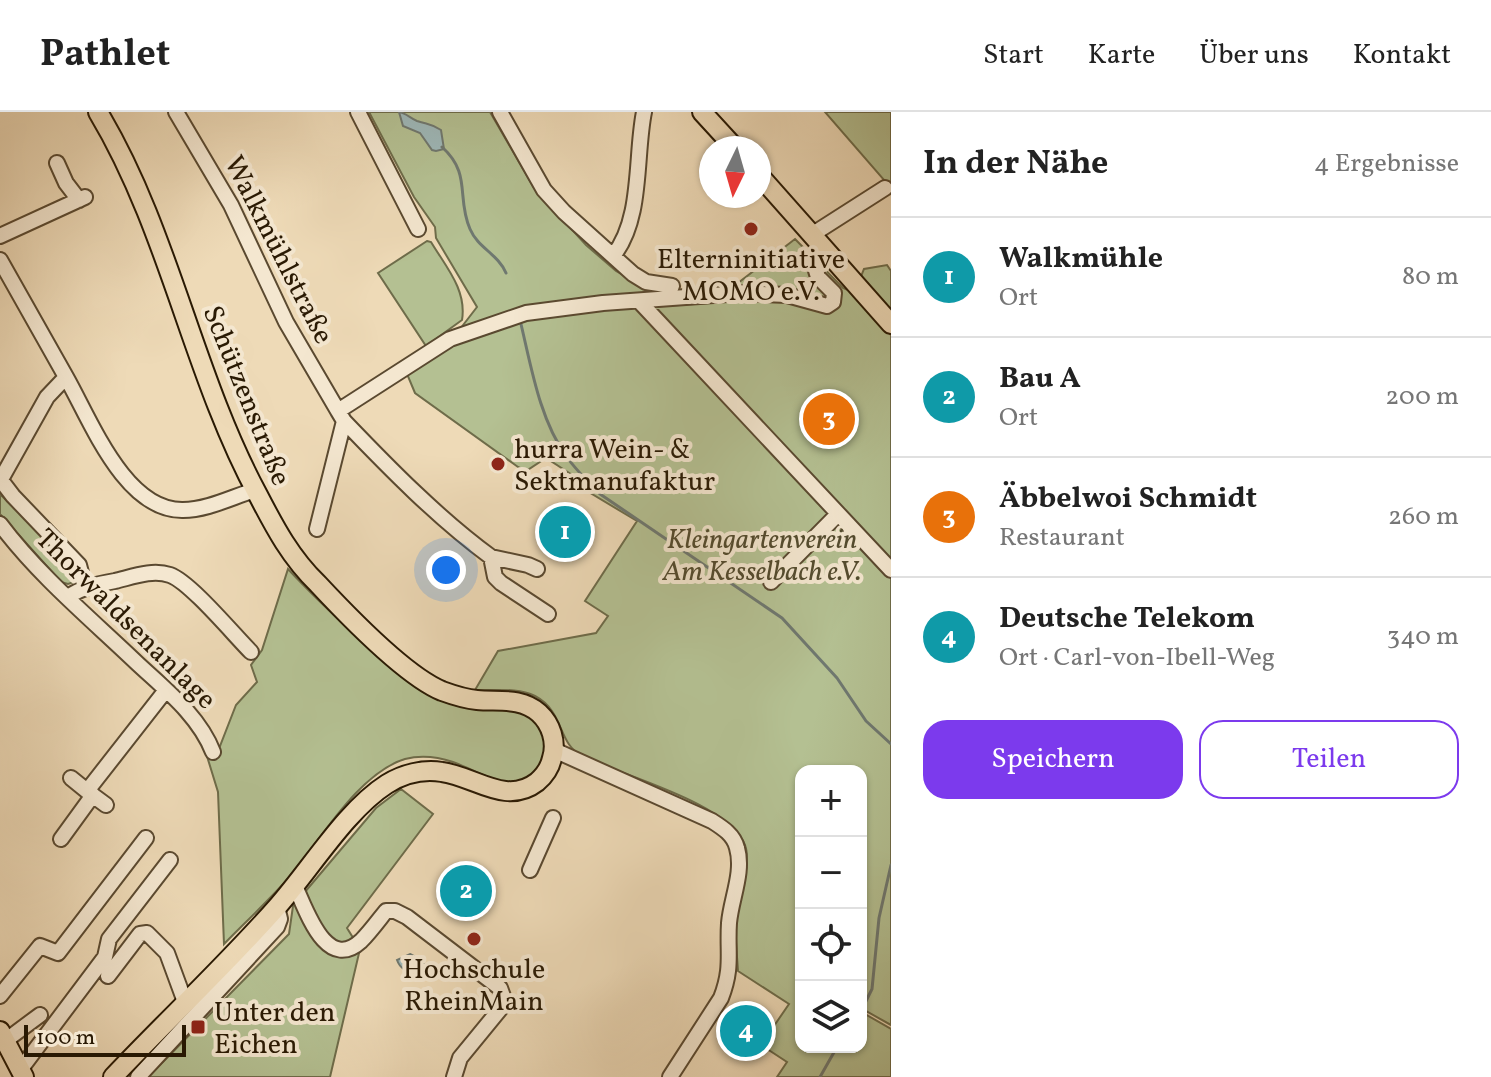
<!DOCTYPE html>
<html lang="de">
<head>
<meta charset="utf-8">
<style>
  :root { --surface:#fff; --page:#f6f6f6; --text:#222; --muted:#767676; --line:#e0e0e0; --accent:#7c3aed }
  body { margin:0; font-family:Vollkorn,serif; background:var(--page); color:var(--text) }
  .controls { position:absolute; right:24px; bottom:24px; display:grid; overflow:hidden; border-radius:16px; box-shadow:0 2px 6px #0004 }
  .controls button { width:72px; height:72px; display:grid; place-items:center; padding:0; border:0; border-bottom:2px solid var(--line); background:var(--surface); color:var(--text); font:40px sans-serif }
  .compass { position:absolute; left:699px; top:24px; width:72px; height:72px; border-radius:50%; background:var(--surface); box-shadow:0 2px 6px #0004; rotate:185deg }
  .scale { position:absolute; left:24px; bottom:20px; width:162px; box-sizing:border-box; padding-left:8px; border:4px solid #291903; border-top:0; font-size:22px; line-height:28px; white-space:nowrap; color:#291903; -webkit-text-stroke:6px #f4e7d0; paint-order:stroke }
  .you { position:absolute; left:446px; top:458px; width:28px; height:28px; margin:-20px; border:6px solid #fff; border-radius:50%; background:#1a73e8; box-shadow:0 0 0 12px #1a73e833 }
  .badge { display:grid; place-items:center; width:52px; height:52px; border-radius:50%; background:var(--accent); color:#fff; font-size:26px; font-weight:700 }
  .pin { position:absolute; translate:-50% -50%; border:4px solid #fff; box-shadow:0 2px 8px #0006 }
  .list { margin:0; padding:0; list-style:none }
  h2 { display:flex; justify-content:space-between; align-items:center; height:104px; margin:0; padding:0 32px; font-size:34px }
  h2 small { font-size:26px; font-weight:400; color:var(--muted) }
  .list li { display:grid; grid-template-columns:52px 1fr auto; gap:24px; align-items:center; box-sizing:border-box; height:120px; padding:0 32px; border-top:2px solid var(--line) }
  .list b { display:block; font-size:30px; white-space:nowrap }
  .list p { margin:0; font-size:26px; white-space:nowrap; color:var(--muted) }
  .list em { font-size:26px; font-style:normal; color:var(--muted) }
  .actions { display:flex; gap:16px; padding:24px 32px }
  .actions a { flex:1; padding:18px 0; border:2px solid var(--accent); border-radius:24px; text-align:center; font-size:28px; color:var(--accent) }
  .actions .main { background:var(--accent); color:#fff }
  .icon { flex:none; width:44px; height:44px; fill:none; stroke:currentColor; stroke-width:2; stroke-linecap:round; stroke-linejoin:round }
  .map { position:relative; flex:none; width:891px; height:965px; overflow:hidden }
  header { display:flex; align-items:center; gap:48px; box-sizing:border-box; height:112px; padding:0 40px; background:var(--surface); border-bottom:2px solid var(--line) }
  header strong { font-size:38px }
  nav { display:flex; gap:44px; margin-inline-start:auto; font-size:28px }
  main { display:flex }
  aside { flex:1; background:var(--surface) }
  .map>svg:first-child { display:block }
</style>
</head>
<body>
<header>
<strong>Pathlet</strong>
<nav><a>Start</a><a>Karte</a><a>Über uns</a><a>Kontakt</a></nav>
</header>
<main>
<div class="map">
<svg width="891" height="965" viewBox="0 0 891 965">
  <rect width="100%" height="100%" fill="#eedab7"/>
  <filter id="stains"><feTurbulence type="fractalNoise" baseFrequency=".0025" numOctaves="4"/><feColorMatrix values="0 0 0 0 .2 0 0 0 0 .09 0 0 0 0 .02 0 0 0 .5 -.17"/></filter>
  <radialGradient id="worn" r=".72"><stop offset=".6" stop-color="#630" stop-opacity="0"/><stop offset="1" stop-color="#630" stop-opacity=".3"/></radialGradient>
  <path fill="#b4c092" stroke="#6e6c4a" stroke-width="2" fill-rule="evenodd" d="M369,0H490L534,76L586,133L616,159L634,169L669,180L457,221L477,195L436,126L435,115L414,85Z
    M825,0H891V76Z
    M795,127L843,176L855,181L891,223V913L866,899L865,902L891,917V965H777L787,950L761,933L789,892L738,859C737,843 735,826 736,811C738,790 752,751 745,733C727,690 622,664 582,644C557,631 565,600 535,584C517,575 494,579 475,578L498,539L596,521L608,504L585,489L637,409L577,373L580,368L546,346L526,359L518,355L415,281L407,262L476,220L556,201L724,190L729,178ZM801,659H861V935H801Z
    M427,129L431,130C446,155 467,178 462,208L426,234L378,161Z
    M887,153L891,159V201L860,167L864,157Z
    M0,382L75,456L77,469L68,472L61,470L0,402Z
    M288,457C314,485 342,511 371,537C391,555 412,577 438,587C449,592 462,595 474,596C495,598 527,591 541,614C547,625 546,638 542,649C523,692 482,660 453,650C438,645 421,643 405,647C359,661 321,727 292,762C271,787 246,809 224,832L218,680L206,641L220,634L236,593L257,570L251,553L262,538Z
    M401,677L433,702L347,816L360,837L330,965H148L289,822L293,794L376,696Z"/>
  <path fill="#9eb8b9" stroke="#6f7870" stroke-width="2" d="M399,0C406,1 410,6 417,9C430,13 430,11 441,18L444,37L436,39L432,38L420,21L403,14Z
    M410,842L423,849L425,856L418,861C408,859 401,859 397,848Z"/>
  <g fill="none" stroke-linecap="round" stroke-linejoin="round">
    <path stroke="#6f7870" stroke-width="3" d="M442,35C472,62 456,85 470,117C478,136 498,142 506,161
      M520,208C531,253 539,306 566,344C576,358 588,370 600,382L782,506L837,566L866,609L891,632
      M861,899L872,877L879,806L891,753
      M820,965L837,935"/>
    <defs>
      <path id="minor" d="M176,0L231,93L286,210L338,299
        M358,0L418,117
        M500,0L544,78L564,100L633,162L646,170L672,174
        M57,51L66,71L79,88
        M813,122L885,76
        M0,124L85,85
        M613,144C643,107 635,44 644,0
        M0,148L66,265L47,285L0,369
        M639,189L891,458
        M66,265C91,309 125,399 183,398C207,398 232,385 255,378
        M344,309C389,356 439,407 491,445L495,465L501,471L548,502
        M0,367L13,384L79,453L85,476
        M0,412C39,464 91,507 138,552C166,578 199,604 213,640
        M317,417L344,309L338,299L450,227L526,201L603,191L741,181L787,183L827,194L833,190L834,181L818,165L814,152L825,136
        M491,445L528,453L537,457
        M771,470L838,402
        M68,485C82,475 98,472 115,469C132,465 152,457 170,463C190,470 234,523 251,540
        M554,638L712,709C723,716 734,723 737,736C744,760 731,787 729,811C727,841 733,855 721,886L670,965
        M71,666L87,679
        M106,693L87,679L166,578
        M61,727L93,683
        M530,758L553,706
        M295,774C306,797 326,861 361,829C370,820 378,809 386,799H395L407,805L500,876L504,887L501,896L460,946L454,965
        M108,864L140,822L147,821L167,841L185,890
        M0,884L40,834L58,841L146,726
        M5,929L40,903
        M20,958L105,845L109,827L170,748
        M138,965L277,815L280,807L277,795"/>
      <path id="major" d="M98,0C170,120 192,261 258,383C275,416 291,446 318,472C346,502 406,564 442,579C453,583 465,587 477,588C498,590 521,585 539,601C551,612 557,630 552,646C550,656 544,664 537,670C506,694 474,664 442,660C423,657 403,662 387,672C346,698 310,758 277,795C225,854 167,908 113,965
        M702,0L735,36
        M759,63L891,212
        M0,919L24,965"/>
    </defs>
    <use href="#minor" stroke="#5a4930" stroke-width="18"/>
    <use href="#major" stroke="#291903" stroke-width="22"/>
    <use href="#minor" stroke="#f4e7d0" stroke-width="14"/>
    <use href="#major" stroke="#eedab7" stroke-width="18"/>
  </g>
  <g fill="#8f2418" stroke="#f4e7d0" stroke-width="3">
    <circle cx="751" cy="117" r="8"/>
    <circle cx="498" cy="352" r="8"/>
    <circle cx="474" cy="827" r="8"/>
    <rect x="190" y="907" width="16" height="16" rx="4"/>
  </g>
  <g text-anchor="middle" stroke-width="8" stroke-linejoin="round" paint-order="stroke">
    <g font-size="28" fill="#291903" stroke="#f4e7d0">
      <text transform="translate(280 137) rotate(63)" y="10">Walkmühlstraße</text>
      <text transform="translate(248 283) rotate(68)" y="10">Schützenstraße</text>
      <text transform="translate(127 506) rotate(45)" y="10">Thorwaldsenanlage</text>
    </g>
    <g font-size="28" fill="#291903" stroke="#f4e7d0">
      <text x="751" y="156">Elterninitiative<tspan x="751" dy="32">MOMO e.V.</tspan></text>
      <text x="514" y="346" text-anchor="start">hurra Wein- &amp;<tspan x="514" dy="32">Sektmanufaktur</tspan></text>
      <text x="474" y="866">Hochschule<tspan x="474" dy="32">RheinMain</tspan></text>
      <text x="214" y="909" text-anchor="start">Unter den<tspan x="214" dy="32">Eichen</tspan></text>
    </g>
    <g font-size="28" font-style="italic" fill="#534b2e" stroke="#f4e7d0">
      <text x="762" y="436">Kleingartenverein<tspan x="762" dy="32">Am Kesselbach e.V.</tspan></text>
    </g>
  </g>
  <rect width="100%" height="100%" filter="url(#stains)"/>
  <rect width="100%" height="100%" fill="url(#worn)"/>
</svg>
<div class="controls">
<button>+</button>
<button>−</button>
<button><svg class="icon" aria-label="locate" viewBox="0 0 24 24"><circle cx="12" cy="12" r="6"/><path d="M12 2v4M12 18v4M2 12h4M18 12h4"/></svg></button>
<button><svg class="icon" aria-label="layers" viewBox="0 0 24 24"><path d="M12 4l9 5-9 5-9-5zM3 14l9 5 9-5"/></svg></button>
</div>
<svg class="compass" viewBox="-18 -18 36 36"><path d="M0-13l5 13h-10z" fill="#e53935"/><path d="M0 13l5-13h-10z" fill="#767676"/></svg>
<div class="scale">100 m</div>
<div class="you"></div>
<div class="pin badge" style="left:565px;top:420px;background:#0f9aa8">1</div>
<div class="pin badge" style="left:466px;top:779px;background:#0f9aa8">2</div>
<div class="pin badge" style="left:829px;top:307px;background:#e8710a">3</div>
<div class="pin badge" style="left:746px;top:919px;background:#0f9aa8">4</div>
</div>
<aside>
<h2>In der Nähe<small>4 Ergebnisse</small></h2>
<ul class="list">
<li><span class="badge" style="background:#0f9aa8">1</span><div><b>Walkmühle</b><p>Ort</p></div><em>80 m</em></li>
<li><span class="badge" style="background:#0f9aa8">2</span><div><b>Bau A</b><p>Ort</p></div><em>200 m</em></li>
<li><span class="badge" style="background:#e8710a">3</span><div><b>Äbbelwoi Schmidt</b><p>Restaurant</p></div><em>260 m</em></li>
<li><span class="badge" style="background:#0f9aa8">4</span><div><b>Deutsche Telekom</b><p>Ort · Carl-von-Ibell-Weg</p></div><em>340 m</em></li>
</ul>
<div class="actions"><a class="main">Speichern</a><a>Teilen</a></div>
</aside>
</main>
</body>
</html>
